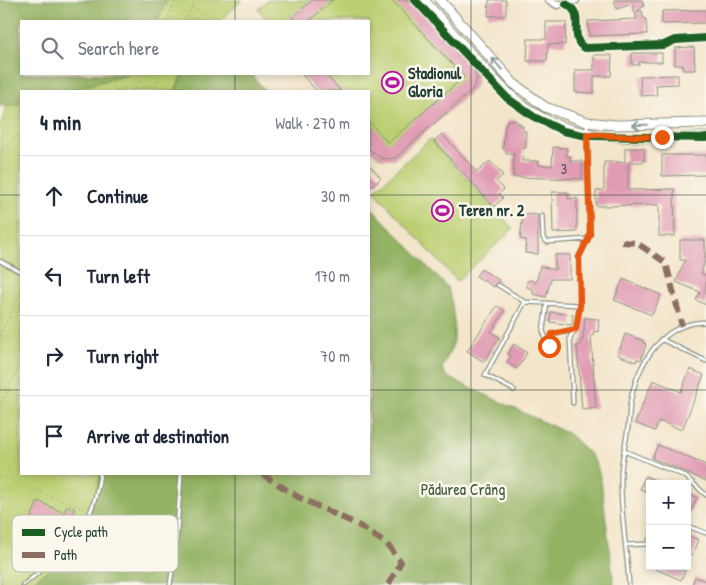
<!DOCTYPE html>
<html lang="en">
<head>
<meta charset="utf-8">
<style>
  :root { --surface:#fff; --page:#f6f6f7; --text:#1f2937; --muted:#747a83; --line:#e0e1e3 }
  body { margin:0; font-family:"Patrick Hand",sans-serif; background:var(--page); color:var(--text) }
  .controls { position:absolute; right:15px; bottom:15px; display:grid; overflow:hidden; border-radius:0px; box-shadow:0 2px 8px #0003 }
  .controls button { width:45px; height:45px; display:grid; place-items:center; padding:0; border:0; border-bottom:1px solid var(--line); background:var(--surface); color:var(--text); font:25px sans-serif }
  .stop { position:absolute; width:15px; height:15px; margin:-11px; border:4px solid #ea580c; border-radius:50%; background:#fff }
  .stop.end { background:#ea580c; border-color:#fff; box-shadow:0 1px 5px #0008 }
  .list { margin:0; padding:0; list-style:none }
  h2 { display:flex; justify-content:space-between; align-items:center; height:65px; margin:0; padding:0 20px; font-size:21px }
  h2 small { font-size:16px; font-weight:400; color:var(--muted) }
  .list li { display:grid; grid-template-columns:32px 1fr auto; gap:15px; align-items:center; box-sizing:border-box; height:80px; padding:0 20px; border-top:1px solid var(--line) }
  .list b { display:block; font-size:19px; white-space:nowrap }
  .list em { font-size:16px; font-style:normal; color:var(--muted) }
  .icon { flex:none; width:28px; height:28px; fill:none; stroke:currentColor; stroke-width:2; stroke-linecap:round; stroke-linejoin:round }
  .map { position:relative; flex:none; width:706px; height:585px; overflow:hidden }
  .search { position:absolute; background:var(--surface); box-shadow:0 2px 8px #0003; left:20px; top:20px; width:350px; height:55px; display:flex; align-items:center; gap:12px; box-sizing:border-box; padding:0 18px; border-radius:0px; color:var(--muted); font-size:19px }
  .panel { position:absolute; background:var(--surface); box-shadow:0 2px 8px #0003; left:20px; top:90px; width:350px; height:385px; border-radius:0px }
  .map>svg:first-child { display:block }
</style>
</head>
<body>
<div class="map">
<svg width="706" height="585" viewBox="0 0 706 585">
  <rect width="100%" height="100%" fill="#fbf7ec"/>
  <filter id="ink" filterUnits="userSpaceOnUse"><feTurbulence type="fractalNoise" baseFrequency=".02" numOctaves="2"/><feDisplacementMap in="SourceGraphic" scale="10" xChannelSelector="R" yChannelSelector="G"/><feConvolveMatrix kernelMatrix="1 2 1 2 8 2 1 2 1" color-interpolation-filters="sRGB"/></filter>
  <filter id="wash" filterUnits="userSpaceOnUse"><feTurbulence type="fractalNoise" baseFrequency=".0096" numOctaves="4" result="noise"/><feDisplacementMap in="SourceGraphic" scale="20" xChannelSelector="R" yChannelSelector="G"/><feGaussianBlur stdDeviation="1.12" result="paint"/><feColorMatrix in="noise" values="0 0 0 0 0 0 0 0 0 0 0 0 0 0 0 0 0 1.4 0 .05"/><feComposite in="paint" operator="in"/></filter>
  <g filter="url(#wash)">
    <rect width="100%" height="100%" fill="#f3e5ca"/>
    <path fill="#bbcf72" stroke="#6d8653" d="M167,0H242L220,21H157Z
      M268,0H309L285,21H268L258,9Z
      M312,0H411L474,69C478,77 476,83 472,90L395,158H381L369,149V91H317L301,74H369V21H289Z
      M131,74H182L175,91H66Z
      M21,103V474H101L98,492L81,543L29,585H0V127L7,106Z
      M430,139L513,229L457,281L374,191Z"/>
    <path fill="#94b264" stroke="#5a784c" d="M0,0H167L157,21H21V74H131L66,91H21V103L7,106H0Z
      M182,74H251L265,91H175Z
      M369,205L447,287C453,300 456,329 453,343C451,352 445,360 442,369L447,377L569,434L590,454L597,466L601,480L614,585H29L81,543L101,474H369Z"/>
    <g id="blocks">
      <path fill="#e09bb3" d="M312,0H333L309,21H289Z
        M392,0H411L474,69L477,79L472,90L395,158L385,159L381,158L369,149V121L388,143L464,77Z
        M489,0H506V16H488Z
        M614,0H642L644,6L637,11H642L644,19H646L647,34L589,36L588,21L637,19L632,4L617,9Z
        M706,10V23L662,24V11Z
        M546,22H566L565,45L548,44L547,61H527L528,39H546Z
        M694,47L695,70H683V65H675V48Z
        M632,53H662V62H639V65H632Z
        M594,55H612L611,76H594V93L575,92V70H594Z
        M301,74H325L341,91H317Z
        M678,75V84L656,85L657,95L641,96L640,76Z
        M507,120H516V123H520V126H523V131H526V148H523L522,161H539V165L552,166L553,147L567,148L566,156H570V161H582V179L513,177L514,154H506V150L503,149L505,125H507Z
        M442,134L477,172L490,161L503,175L496,181L504,189L499,194L503,198L494,207L434,141Z
        M625,148H644V162H628V190L674,189L675,236H659V205L596,206V191L604,190V162H625Z
        M662,155H706V175L662,176Z
        M369,165L381,178L369,189Z
        M552,192H568V199L577,198V232L553,233Z
        M523,214L538,215V254L525,253L526,240L520,239Z
        M680,240H705V260L701,274L706,275V305L696,300L700,292L676,282L685,260H680Z
        M555,255H570V279H551L546,297L533,294L534,290L527,287V281L530,280L536,283L540,266L555,270Z
        M481,269L499,280L494,287L476,276Z
        M623,279L661,295L652,315L614,300Z
        M497,306L505,311L491,332L500,337L484,362L467,351Z
        M551,312L573,315L572,325L550,322Z
        M585,318L599,319L598,332L594,331L593,336H591L596,408L582,410L577,345H581V340H583Z
        M625,334L644,341L643,343L646,344L641,360L637,359L636,362L618,355Z
        M514,344L527,353L517,369L507,362L511,356L508,354Z
        M690,369L704,375L682,430L659,421L655,431L635,423L653,380L681,392Z
        M658,445L706,465V481L652,458Z
        M645,476L664,484H650V493L640,489Z
        M687,493L697,497L687,520Z
        M38,501L64,513L67,506L75,509L63,535L53,530L48,540L27,527Z
        M687,535L699,540L692,556L687,554Z
        M649,566H674L685,571L681,580Z
        M695,577L706,581V585H692Z"/>
    </g>
  </g>
  <g filter="url(#ink)">
    <use href="#blocks" fill-opacity="0" stroke="#89917f" stroke-width="1"/>
    <g fill="none" stroke-linecap="round" stroke-linejoin="round">
      <defs>
        <path id="lane" d="M542,216L543,238L547,242L588,239
          M0,261L21,272
          M498,285L525,302L580,305
          M547,303L543,331L549,346L552,335L576,329
          M661,339L706,361
          M514,390L485,375L525,302
          M573,403L570,337L576,329L580,305L579,257L590,235L587,123
          M624,451L685,476L706,495
          M687,526L706,533
          M626,545L648,544L650,538
          M23,585C67,550 92,533 100,474
          M170,585L176,544L181,474
          M629,585C627,549 620,512 621,475C621,462 625,447 627,434C629,424 629,414 630,404C637,364 662,322 706,322"/>
        <path id="street" d="M549,0L557,5L576,0
          M566,4C587,14 567,39 585,48L664,45L675,40L706,38"/>
        <path id="secondary" d="M424,0C440,19 457,38 474,57C505,92 532,122 581,132C619,141 667,137 706,137
          M440,0L513,83L545,107L587,122L615,125L706,123"/>
      </defs>
      <use href="#lane" stroke="#89917f" stroke-width="5.5"/>
      <use href="#street" stroke="#89917f" stroke-width="9"/>
      <use href="#secondary" stroke="#89917f" stroke-width="11"/>
      <path stroke="#89917f" stroke-width="1" stroke-dasharray="1 4" stroke-linecap="butt" d="M17,0L29,21
        M192,7L218,21
        M166,21L176,0
        M185,21L195,0
        M79,74L93,91
        M116,91L138,82L157,91
        M134,91L142,74
        M153,91L161,74
        M0,153L21,132
        M21,292V294
        M0,336L20,293
        M0,387L21,397
        M0,407L21,361
        M0,476L85,510
        M0,490L21,443"/>
      <use href="#lane" stroke="#fff" stroke-width="3"/>
      <use href="#street" stroke="#fff" stroke-width="6"/>
      <use href="#secondary" stroke="#fff" stroke-width="9"/>
      <path stroke="#8d6e63" stroke-width="6" stroke-dasharray="12 6" stroke-linecap="butt" d="M622,242L637,243L666,263L682,326
        M262,474L298,497L358,525L387,544L401,562L388,585"/>
      <defs>
        <path id="cycleway" d="M415,0L507,98L534,117L563,131L587,136L706,138
          M566,4C587,14 567,39 585,48L664,45L675,40L706,38"/>
      </defs>
      <use href="#cycleway" stroke="#fbf7ec" stroke-width="11"/>
      <use href="#cycleway" stroke="#1b5e20" stroke-width="8"/>
    </g>
    <defs><path id="oneway-shaft" d="M-6 0H5M1.5-3L5.5 0L1.5 3" fill="none" stroke-width="1.6" stroke-linecap="round" stroke-linejoin="round" transform="scale(1.25)"/></defs>
    <g stroke="#8f9e9a">
      <use href="#oneway-shaft" transform="translate(497 64) rotate(-131)"/>
      <use href="#oneway-shaft" transform="translate(640 125) rotate(179)"/>
    </g>
  </g>
  <g fill="none" stroke-linecap="round" stroke-linejoin="round" filter="url(#ink)">
    <path stroke="#ea580c" stroke-width="6" d="M549,346L552,334L576,329L580,305L579,257L590,235L587,134L614,136L662,137"/>
  </g>
  <path fill="none" stroke="#1f3d34" stroke-width="1" stroke-opacity="0.55" d="M235,0V21M471,0V585M235,74V91M0,195H21M369,195H706M0,390H21M369,390H706M235,474V585"/>
  <defs>
    <symbol id="stadium-ring" viewBox="-11 -11 22 22"><circle r="9.5" fill="#fbf7ec" stroke="#b5179e" stroke-width="1.5"/><path d="M0-5a6.5 5 0 1 0 0 10a6.5 5 0 1 0 0-10ZM-3.5-1.8h7v3.6h-7Z" fill="#b5179e"/></symbol>
  </defs>
  <g fill-rule="evenodd">
    <use href="#stadium-ring" x="380" y="70" width="25" height="25"/>
    <use href="#stadium-ring" x="430" y="198" width="25" height="25"/>
  </g>
  <g text-anchor="middle" stroke-width="5" stroke-linejoin="round" paint-order="stroke">
    <g font-size="14" fill="#4f5454">
      <text x="564" y="174">3</text>
    </g>
    <g font-size="16" font-weight="bold" fill="#1f3d34" stroke="#fbf7ec" text-anchor="start">
      <text x="408" y="79">Stadionul<tspan x="408" dy="18">Gloria</tspan></text>
      <text x="459" y="216">Teren nr. 2</text>
    </g>
    <g font-size="16" fill="#3e5a40" stroke="#fbf7ec">
      <text x="463" y="495">Pădurea Crâng</text>
    </g>
  </g>
  <rect x="12" y="515" width="166" height="57" rx="8" fill="#fbf7ec" stroke="#b9bfb5" stroke-width="1"/>
  <rect x="22" y="529" width="23" height="7" fill="#1b5e20"/>
  <rect x="22" y="552" width="23" height="6" fill="#8d6e63"/>
  <g font-size="14" fill="#1f3d34">
    <text x="54" y="537">Cycle path</text>
    <text x="54" y="560">Path</text>
  </g>
</svg>
<div class="controls">
<button>+</button>
<button>−</button>
</div>
<div class="stop" style="left:549px;top:346px"></div>
<div class="stop end" style="left:662px;top:137px"></div>
<div class="search"><svg class="icon" aria-label="search" viewBox="0 0 24 24"><circle cx="10" cy="10" r="6"/><path d="M15 15l6 6"/></svg>Search here</div>
<section class="panel">
<h2>4 min<small>Walk · 270 m</small></h2>
<ul class="list">
<li><svg class="icon" aria-label="ahead" viewBox="0 0 24 24"><path d="M12 20V5M6 11l6-6 6 6"/></svg><div><b>Continue</b></div><em>30 m</em></li>
<li><svg class="icon" aria-label="left" viewBox="0 0 24 24"><path d="M17 20v-9H6M10 6l-5 5 5 5"/></svg><div><b>Turn left</b></div><em>170 m</em></li>
<li><svg class="icon" aria-label="right" viewBox="0 0 24 24"><path d="M7 20v-9h11M14 6l5 5-5 5"/></svg><div><b>Turn right</b></div><em>70 m</em></li>
<li><svg class="icon" aria-label="arrive" viewBox="0 0 24 24"><path d="M6 21V4h12l-3 4 3 4H6"/></svg><div><b>Arrive at destination</b></div></li>
</ul>
</section>
</div>
</body>
</html>
